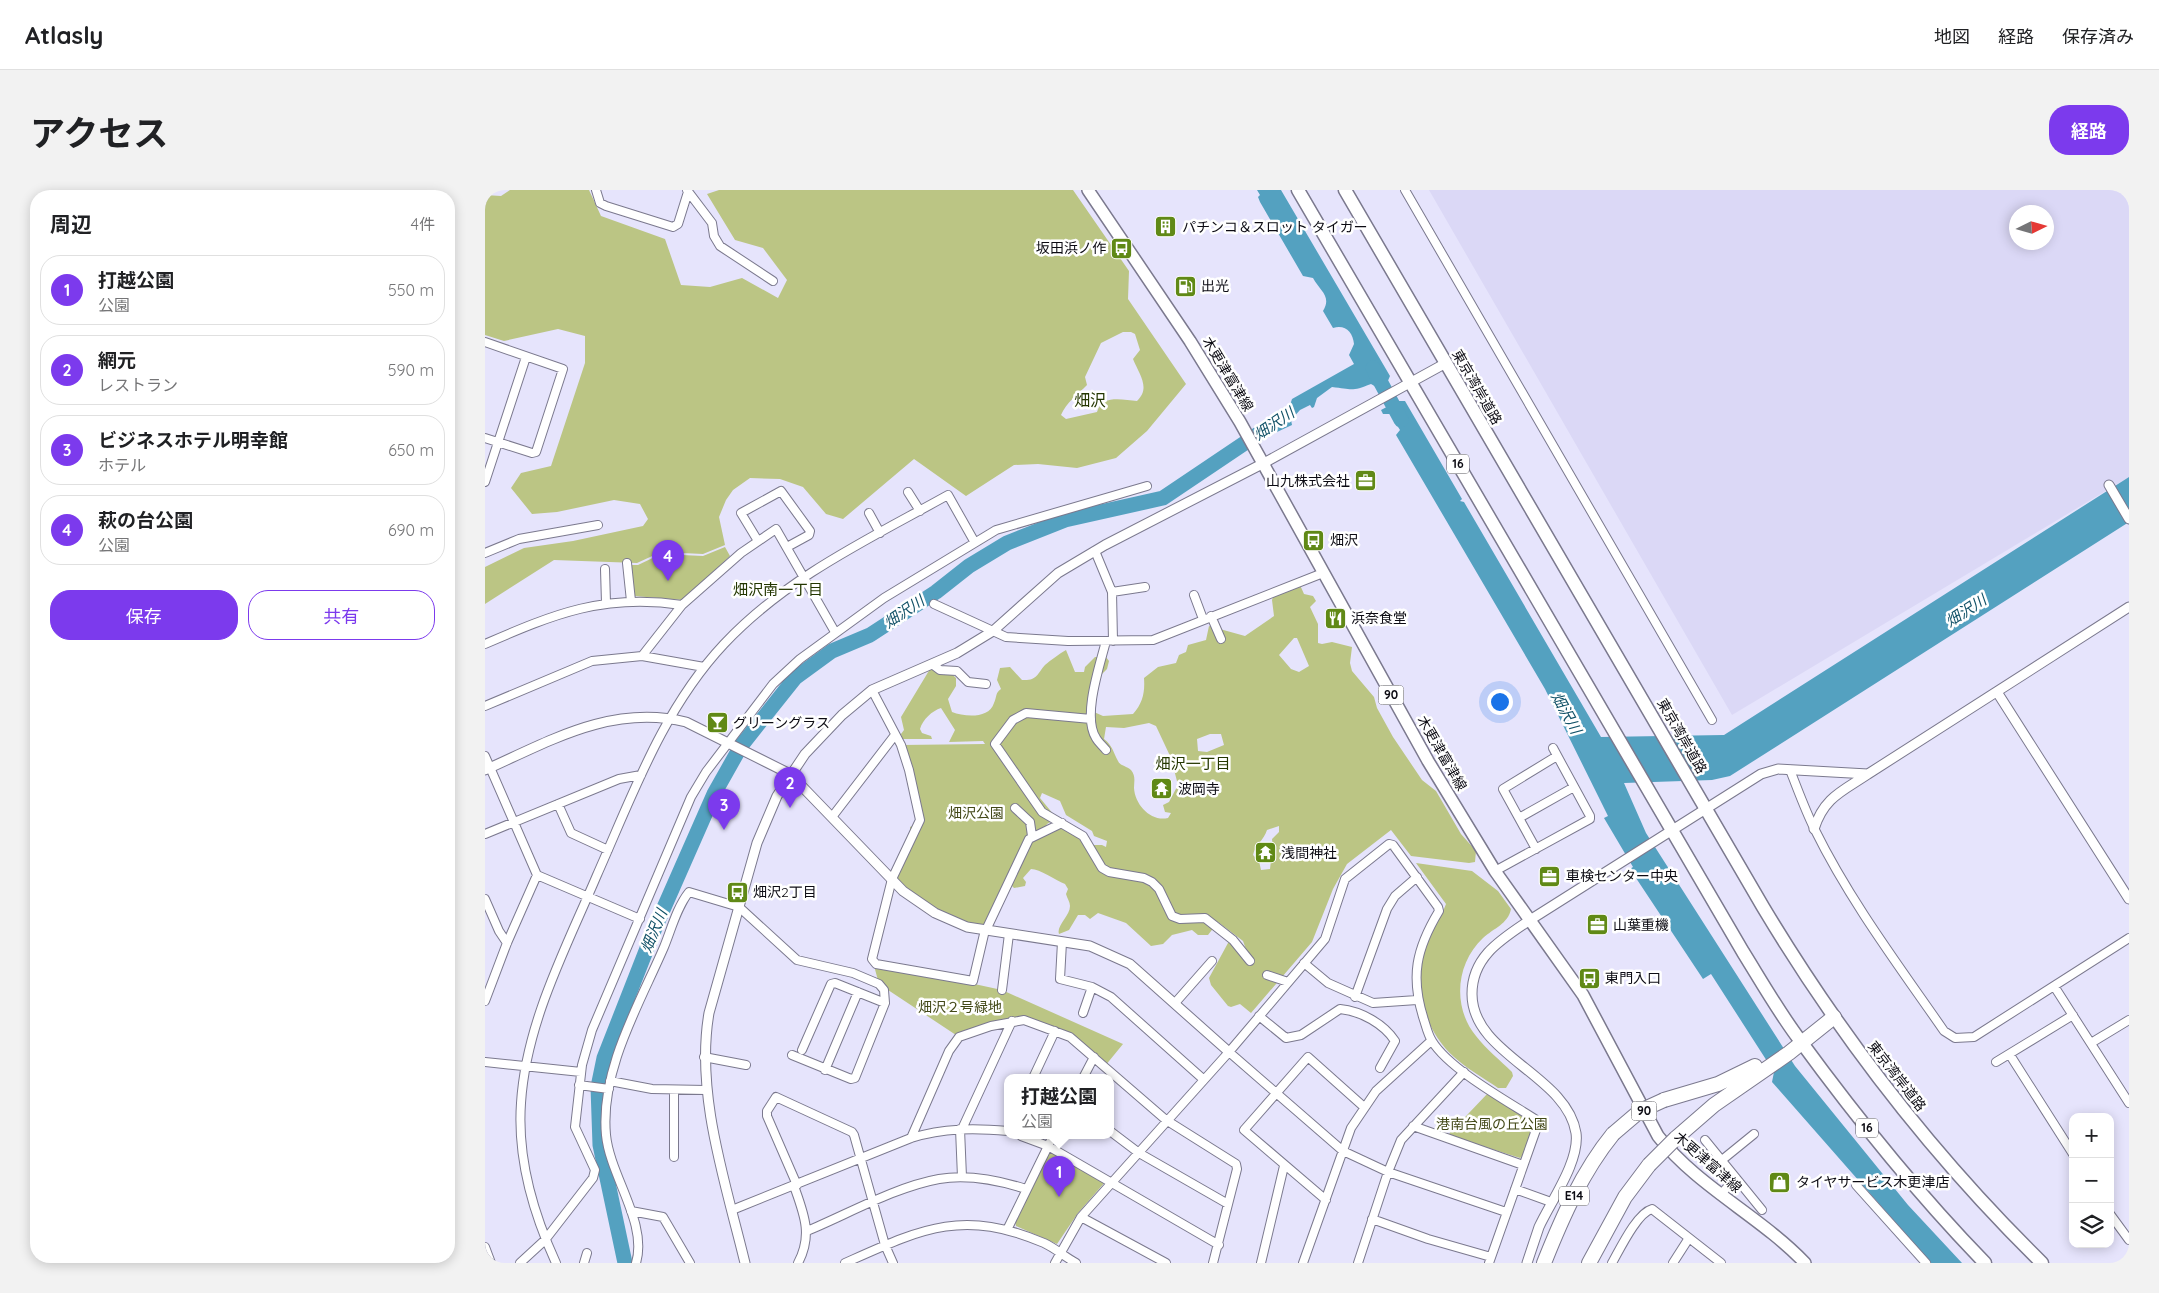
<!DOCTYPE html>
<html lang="ja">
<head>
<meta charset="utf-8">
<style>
  :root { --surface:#fff; --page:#f2f2f2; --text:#202124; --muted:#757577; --line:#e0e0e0; --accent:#7c3aed }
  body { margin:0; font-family:Quicksand,"Noto Sans JP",sans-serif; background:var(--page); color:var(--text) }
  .controls { position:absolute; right:15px; bottom:15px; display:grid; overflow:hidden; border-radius:10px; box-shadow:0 2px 12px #0003 }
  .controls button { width:45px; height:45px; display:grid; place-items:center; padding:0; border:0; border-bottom:1px solid var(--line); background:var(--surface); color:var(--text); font:25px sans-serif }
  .compass { position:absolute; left:1524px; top:15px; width:45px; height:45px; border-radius:50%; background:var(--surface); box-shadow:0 2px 12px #0003; rotate:85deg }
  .you { position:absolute; left:1014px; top:511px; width:18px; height:18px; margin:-12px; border:4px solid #fff; border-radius:50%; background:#1a73e8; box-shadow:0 0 0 8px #1a73e833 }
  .badge { display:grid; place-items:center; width:32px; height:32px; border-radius:50%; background:var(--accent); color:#fff; font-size:16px; font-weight:700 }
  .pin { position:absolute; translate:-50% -41px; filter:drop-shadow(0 1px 2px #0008) }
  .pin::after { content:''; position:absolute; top:26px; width:18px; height:15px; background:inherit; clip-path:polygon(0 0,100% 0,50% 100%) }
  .popup { position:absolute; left:519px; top:884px; width:110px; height:65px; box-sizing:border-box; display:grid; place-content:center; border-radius:10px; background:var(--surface); filter:drop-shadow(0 1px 4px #0005); font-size:16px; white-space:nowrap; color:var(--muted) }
  .popup b { font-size:19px; color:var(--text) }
  .popup::after { content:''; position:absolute; left:50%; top:100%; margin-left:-10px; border:10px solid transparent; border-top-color:var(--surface) }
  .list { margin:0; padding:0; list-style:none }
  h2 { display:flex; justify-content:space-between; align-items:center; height:65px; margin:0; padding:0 20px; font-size:21px }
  h2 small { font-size:16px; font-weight:400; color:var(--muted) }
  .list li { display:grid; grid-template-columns:32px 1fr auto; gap:15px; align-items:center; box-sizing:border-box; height:70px; margin:0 10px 10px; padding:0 10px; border:1px solid var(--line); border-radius:20px }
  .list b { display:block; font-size:19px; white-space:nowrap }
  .list p { margin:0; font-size:16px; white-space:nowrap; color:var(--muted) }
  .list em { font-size:16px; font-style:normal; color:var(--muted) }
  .actions { display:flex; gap:10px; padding:15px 20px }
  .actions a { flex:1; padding:11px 0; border:1px solid var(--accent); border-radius:20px; text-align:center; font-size:18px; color:var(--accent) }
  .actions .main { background:var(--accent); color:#fff }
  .icon { flex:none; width:28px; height:28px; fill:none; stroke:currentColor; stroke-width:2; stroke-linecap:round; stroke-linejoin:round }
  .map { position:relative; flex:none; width:1644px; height:1073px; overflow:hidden; border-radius:20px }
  header { display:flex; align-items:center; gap:30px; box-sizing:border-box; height:70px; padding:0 25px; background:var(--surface); border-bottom:1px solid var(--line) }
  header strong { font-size:24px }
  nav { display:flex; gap:28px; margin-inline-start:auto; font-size:18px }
  .intro { display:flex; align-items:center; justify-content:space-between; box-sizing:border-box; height:120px; padding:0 30px }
  h1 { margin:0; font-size:35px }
  .button { padding:12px 22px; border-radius:20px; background:var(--accent); color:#fff; font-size:18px; font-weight:700 }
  main { display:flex; gap:30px; padding:0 30px }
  aside { flex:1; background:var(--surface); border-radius:20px; box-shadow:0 2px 12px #0003 }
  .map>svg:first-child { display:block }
</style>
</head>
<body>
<header>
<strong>Atlasly</strong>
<nav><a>地図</a><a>経路</a><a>保存済み</a></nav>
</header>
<div class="intro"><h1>アクセス</h1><a class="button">経路</a></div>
<main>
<aside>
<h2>周辺<small>4件</small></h2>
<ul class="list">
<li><span class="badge">1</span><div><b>打越公園</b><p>公園</p></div><em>550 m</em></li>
<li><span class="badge">2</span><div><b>網元</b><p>レストラン</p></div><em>590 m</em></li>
<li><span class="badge">3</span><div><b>ビジネスホテル明幸館</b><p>ホテル</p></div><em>650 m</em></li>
<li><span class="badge">4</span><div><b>萩の台公園</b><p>公園</p></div><em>690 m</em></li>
</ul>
<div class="actions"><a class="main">保存</a><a>共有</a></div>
</aside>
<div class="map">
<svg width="1644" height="1073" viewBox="0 0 1644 1073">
  <rect width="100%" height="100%" fill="#e6e4fc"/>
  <path fill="#dbd8f6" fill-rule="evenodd" d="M944,0H1644V287L1247,525ZM1532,22H1562V52H1532Z"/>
  <path fill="#bbc584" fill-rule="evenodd" d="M25,0H104L116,26L180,49L196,95L225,97L257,88L293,108L302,90L278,58L250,50L222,4L234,0H588L644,81L643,109L701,194L662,241L631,268L592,278L553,274L529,275L481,306L429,269L358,329L341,324L318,297L295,289L265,288L248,300L241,310L234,327L240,355L218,364L176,362L152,373L69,370L0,414V377L39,358L88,351L158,336L163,329L155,314L129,310L72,322L47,324L26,298L36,283L66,276L100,173V146L73,139L19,151L0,145V5L16,6ZM638,142H646L650,144L655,160L648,169C654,184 666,198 652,211C638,210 617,204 612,222L581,229L576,225C581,213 593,204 602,195L600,187L616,153Z
    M240,357L245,366L198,410L149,406L146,375H153L176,364L218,366Z
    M815,395L819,404L828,406L831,411L825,417L833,434V453L837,454L847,452L867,457L865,473L867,481L889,507L892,518L908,547L937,590L951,601L976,644L991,661L990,672L984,673L926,666L906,640L862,674L848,699L827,752L766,823L755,814L746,817L743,816L726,795L724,788L743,753L748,752L762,762L758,751L733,732L723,745H713L707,740L687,745L678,754L666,756L641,733L613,723L605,729L600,725H593L584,740L574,744C571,736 585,726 585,716C585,712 582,708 581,704L583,699L580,694C570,690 555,679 546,679L538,688L541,692L540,696L529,698L526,695L501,740L443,719L407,689L425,644V637L429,635L435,621L416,555L500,554L498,551L464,552L470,540L456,518C447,521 438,529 435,539L437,543L446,546L447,549H417L416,544L419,540L416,527L445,479L466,483L471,488V496L463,509L467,522C480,527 504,529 509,513C512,507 510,503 516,499L512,490L515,478L525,477L537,490C552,491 552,484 560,475C566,470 574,464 581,460L590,482H599L600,477L610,467H621L624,471L622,479L616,485L609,522L618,526L648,524C658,513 660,502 659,488L673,477L691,473L694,465L701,462L703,455L721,450L724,436L760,446L789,426L787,410L789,404ZM809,448H812L824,476L814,482L806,479L794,465ZM664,533L671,536L686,568L693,595L684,612L678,615L680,622L686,623L683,628C666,632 650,615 649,598C649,592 651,586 646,580C642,576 635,576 633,571C628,562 628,556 619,549L621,537L639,538ZM725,544H736L739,555L722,562L713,561L712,549ZM557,603L575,611L581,625L607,641L609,646L622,651L621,657L617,655H607L580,633L560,638L562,634L569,630V625L555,608ZM794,636V642L787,649L789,669L786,670L785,679L776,680L774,671L768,665C770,655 779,650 782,640Z
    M931,673L987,681L1013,701L1026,719C1023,734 1009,738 998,748C971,773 967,817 991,846C1001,859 1015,870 1027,882L1028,886L1021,898H1013C999,888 982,879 969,867C939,840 926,794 940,755C945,740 956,728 961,714Z
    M388,772L517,800L638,854L620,876L585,847L527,831L474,847L394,794Z
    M1003,903L1047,933L1049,937L1040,964L1035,968L963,945Z
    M571,961L621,991L593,1023L572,1054L531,1036L530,1031L563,962Z"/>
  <path fill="#54a1c0" d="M772,0H796L905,186L902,193L893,198L886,194C866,202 867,199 847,197L832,208L829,217L827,218L825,215L815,220L806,230L807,235L775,250L769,239C783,233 791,219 805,215L807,209L869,174L864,165L869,154C868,142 860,134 848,138L838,121C847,106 835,101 828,88L818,86L775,12L773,7L775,5Z
    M913,211H920L977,309L975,311L979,312L1116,547L1239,545L1644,287V332L1245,586L1227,590L1139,593L1161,643L1310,876L1423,1015L1477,1073H1446L1287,892L1289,882L1226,784L1218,789L1145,679L1148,677L1119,628L1123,626L1060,499L911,245L915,240L905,224H898L896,220Z"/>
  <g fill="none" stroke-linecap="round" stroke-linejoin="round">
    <path stroke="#54a1c0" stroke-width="15" d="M888,178L916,230
      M140,1073L115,955L113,897L119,868L170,738L229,604L256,556L310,488L347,461L385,445L451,402L484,376L522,353L580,330L678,308L788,234"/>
    <defs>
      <path id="minor" d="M111,0L115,13L121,16L188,37L193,34L203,2
        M202,0L227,33L229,46L235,56L288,91
        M920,0L1227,530
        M0,152L78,179L51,262L47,263L0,248
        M0,292L41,167
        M423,302L435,321
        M384,323L395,343
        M273,351L256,323L296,301L325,341L324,345L302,357
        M610,361L627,402L628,451
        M0,363L34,349L113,335
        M142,373L146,411
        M120,379L121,413
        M627,402L660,397
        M709,405L718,429
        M449,414L521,447L583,451L668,450L838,383
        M726,426L736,449
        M621,451C615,475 597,526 611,548C613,552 618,556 621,560
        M0,454C69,424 120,403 197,415
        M157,466L197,415L256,363L291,339L350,442
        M447,474L455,480L472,481L483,492L501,494
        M387,500L416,555L424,580L435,630L407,689L387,769L391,774L488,791L500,740
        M0,516L107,471L157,466L219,477
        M606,529L541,523L528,530L510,554L557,622L598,646L617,678L624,682L659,688L667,692L674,699L687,726L695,729L720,728L748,750L765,771
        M0,566L52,685L155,729
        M1305,580C1313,600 1320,620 1330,640C1365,711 1414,776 1459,841L1470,848L1489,847L1644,748
        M73,614L86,643L123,660
        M530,618L545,632L547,646
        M347,627L410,545
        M1034,628L1089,597
        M0,644L134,589L156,585
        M1051,659L1018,599L1072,566
        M1010,681L1105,629V626L1068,558
        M0,709L14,741L22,753
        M501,740L544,649L577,633
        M577,752L575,789L607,797L626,807L718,889
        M819,773L843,793L888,813L932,810
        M782,785L803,792
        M1569,796L1644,913
        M517,800L524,744
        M870,807L902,719L910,706L932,687
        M0,811L22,753L52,685
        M690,813L727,771
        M598,823L607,797
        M774,826L801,848L816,845L855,819C876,821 899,834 910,851L895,878
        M1606,853L1644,830
        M317,860L346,794L350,793L400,813
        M744,862L858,961L903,982L1021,1022
        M1525,865L1588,964
        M219,867L261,875
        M0,872L96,882
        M1511,872L1588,825
        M340,880L373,802
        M548,888L570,841
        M598,888L609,867
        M125,891L167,899L221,900
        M94,895L124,899
        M928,936L1038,975
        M475,939L477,987
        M477,939L527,831
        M625,941L654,963L743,1014
        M536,946L563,956L734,1055
        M426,948L464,861L474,847L506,836L539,830L585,847L681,930L751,974L752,979L728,1073
        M1220,950L1277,1020
        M189,967V901
        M1237,970L1269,944
        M312,995L282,926V921L291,907L367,942L369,945L400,1055L408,1073
        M1371,995L1441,1073
        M309,996C319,1024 328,1045 313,1073
        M1030,999L1066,1012
        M1235,1005L1251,988
        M841,1010L759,940L823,867L879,917
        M247,1020L426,948C459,938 489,938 523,941
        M146,1021L178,1027L205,1073
        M1625,1024L1644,1050
        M596,1027L681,1073
        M887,1029L943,1049L1006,1067
        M522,1040L568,946
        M322,1041C363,1024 410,997 454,989C483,984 513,990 541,999
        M0,1057L6,1073
        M35,1073L60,1050L108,988L110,980L90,937L97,875L107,840L206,607L221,582L288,494L315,469L399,408L511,340L662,296
        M71,1073C48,1023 32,969 36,913C41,833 81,758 112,685C148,604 178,519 239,454C302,387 384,349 463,305L489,351
        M99,1073L102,1063
        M151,1073C163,1033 125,986 121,945C115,880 154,815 179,757C186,740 192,717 204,702L254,717L312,770L368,783L394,794L399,800L400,813L370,888L366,889L307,865
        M360,1073C436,1039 477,1018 559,1053C570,1058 580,1067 591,1073
        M570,1073L596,1027L744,862L840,749L860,689L904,654L908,655L953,717L954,721C931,759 925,787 939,830C941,836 943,845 947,851C964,879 1022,911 1050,929L1052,937L1004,1073
        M776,1073L799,976
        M818,1073L866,938L891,901L946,851
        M873,1073L903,982L916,950L979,882
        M1127,1073C1135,1059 1152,1023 1167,1019L1236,1073
        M1188,1073L1204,1048"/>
      <path id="tertiary" d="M1624,295L1644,329
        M1512,502L1644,709
        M0,580C65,551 127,514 201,532L305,584L418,701L450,723L482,737L605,756L645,774L744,862
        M1329,639C1339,607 1358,601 1383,584
        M260,1073C241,994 210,904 224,823L272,653L292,606L320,564L357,525L387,500L472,463L508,441L573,383L620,355L779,273L961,173
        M1042,1073C1046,1061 1050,1049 1054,1037C1066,1011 1095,971 1091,943C1082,885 987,865 987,804C987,766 1017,749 1045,730L1276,584L1293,579L1383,584L1644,417"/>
      <path id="primary" d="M603,0L705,151L755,232L943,571L1010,681L1098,805L1173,946C1213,997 1275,1026 1320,1073"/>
      <path id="trunk" d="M813,0L1258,762C1276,791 1293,821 1314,849C1371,927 1432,1003 1500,1073
        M860,0L1278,717C1356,847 1449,967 1557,1073"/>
      <path id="motorway" d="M1179,910L1233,894L1270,876
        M1191,948L1229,915L1304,863L1349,827
        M1059,1073C1077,1028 1097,982 1128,944
        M1104,1073L1140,1007L1164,975"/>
    </defs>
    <use href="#minor" stroke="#7b798e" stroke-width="10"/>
    <use href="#tertiary" stroke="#7b798e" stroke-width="11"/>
    <use href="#primary" stroke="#7b798e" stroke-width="14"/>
    <use href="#trunk" stroke="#7b798e" stroke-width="15"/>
    <use href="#motorway" stroke="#7b798e" stroke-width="16"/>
    <use href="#minor" stroke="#fff" stroke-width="8"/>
    <use href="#tertiary" stroke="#fff" stroke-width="9"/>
    <use href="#primary" stroke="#fff" stroke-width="11"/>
    <use href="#trunk" stroke="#fff" stroke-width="12"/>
    <use href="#motorway" stroke="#fff" stroke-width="14"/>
    <defs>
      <path id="motorway-bridge" d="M1128,944L1155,921L1179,910
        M1164,975L1191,948"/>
    </defs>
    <use href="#motorway-bridge" stroke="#7b798e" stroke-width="16" stroke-linecap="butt"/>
    <use href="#motorway-bridge" stroke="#fff" stroke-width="14"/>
  </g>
  <defs>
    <symbol id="building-square" viewBox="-11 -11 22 22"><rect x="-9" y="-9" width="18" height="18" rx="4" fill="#608916" stroke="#fff"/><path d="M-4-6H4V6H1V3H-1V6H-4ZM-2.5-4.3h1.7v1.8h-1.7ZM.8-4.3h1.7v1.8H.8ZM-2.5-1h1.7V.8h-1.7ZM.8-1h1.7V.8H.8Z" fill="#fff"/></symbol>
    <symbol id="bus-square" viewBox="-11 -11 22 22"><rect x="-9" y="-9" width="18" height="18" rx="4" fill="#608916" stroke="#fff"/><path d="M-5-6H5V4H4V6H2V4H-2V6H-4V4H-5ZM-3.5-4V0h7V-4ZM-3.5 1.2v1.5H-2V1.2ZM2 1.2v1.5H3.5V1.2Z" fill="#fff"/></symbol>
    <symbol id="fuel-square" viewBox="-11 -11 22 22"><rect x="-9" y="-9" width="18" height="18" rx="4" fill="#608916" stroke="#fff"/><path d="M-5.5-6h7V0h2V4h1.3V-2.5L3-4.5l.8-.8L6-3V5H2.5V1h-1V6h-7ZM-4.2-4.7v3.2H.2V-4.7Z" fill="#fff"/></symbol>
    <symbol id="office-square" viewBox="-11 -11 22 22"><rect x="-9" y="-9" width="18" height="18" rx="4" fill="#608916" stroke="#fff"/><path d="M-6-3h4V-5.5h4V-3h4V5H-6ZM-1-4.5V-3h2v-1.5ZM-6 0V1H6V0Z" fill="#fff"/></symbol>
    <symbol id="restaurant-square" viewBox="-11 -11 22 22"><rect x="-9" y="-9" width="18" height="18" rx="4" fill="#608916" stroke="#fff"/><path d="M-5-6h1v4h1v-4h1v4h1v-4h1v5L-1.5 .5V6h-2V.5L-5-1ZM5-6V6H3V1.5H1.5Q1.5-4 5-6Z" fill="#fff"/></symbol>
    <symbol id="bar-square" viewBox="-11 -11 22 22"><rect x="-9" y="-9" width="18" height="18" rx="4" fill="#608916" stroke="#fff"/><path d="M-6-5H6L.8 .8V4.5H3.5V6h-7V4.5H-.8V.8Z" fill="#fff"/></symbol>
    <symbol id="temple-square" viewBox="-11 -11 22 22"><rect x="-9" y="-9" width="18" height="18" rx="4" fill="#608916" stroke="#fff"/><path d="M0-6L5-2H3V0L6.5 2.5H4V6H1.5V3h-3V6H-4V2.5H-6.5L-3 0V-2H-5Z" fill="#fff"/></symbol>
    <symbol id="shop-square" viewBox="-11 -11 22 22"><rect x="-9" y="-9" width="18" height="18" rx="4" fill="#608916" stroke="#fff"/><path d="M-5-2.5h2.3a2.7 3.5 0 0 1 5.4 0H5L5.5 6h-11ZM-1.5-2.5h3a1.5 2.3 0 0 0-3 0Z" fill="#fff"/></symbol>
  </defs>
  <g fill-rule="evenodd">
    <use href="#building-square" x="668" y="24" width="25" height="25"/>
    <use href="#bus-square" x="624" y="46" width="25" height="25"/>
    <use href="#fuel-square" x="688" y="84" width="25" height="25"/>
    <use href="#office-square" x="868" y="278" width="25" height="25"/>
    <use href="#bus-square" x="816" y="338" width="25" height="25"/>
    <use href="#restaurant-square" x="838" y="416" width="25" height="25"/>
    <use href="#bar-square" x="220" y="520" width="25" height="25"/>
    <use href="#temple-square" x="664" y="586" width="25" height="25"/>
    <use href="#temple-square" x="768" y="650" width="25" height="25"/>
    <use href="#office-square" x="1052" y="674" width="25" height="25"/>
    <use href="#bus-square" x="240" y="690" width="25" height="25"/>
    <use href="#office-square" x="1100" y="722" width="25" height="25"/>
    <use href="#bus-square" x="1092" y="776" width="25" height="25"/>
    <use href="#shop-square" x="1282" y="980" width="25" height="25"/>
  </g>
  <g text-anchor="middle" stroke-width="5" stroke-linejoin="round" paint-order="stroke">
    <g fill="#fff" stroke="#55545a" stroke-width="1">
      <rect x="962" y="264.5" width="22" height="19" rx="4"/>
      <rect x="893.5" y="495.5" width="25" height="19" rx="4"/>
      <rect x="1146.5" y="911.5" width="25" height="19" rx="4"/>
      <rect x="1371" y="928.5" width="22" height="19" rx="4"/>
      <rect x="1074" y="996.5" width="30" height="19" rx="4"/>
    </g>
    <g font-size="12" font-weight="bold" fill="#0c0b13">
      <text x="973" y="278">16</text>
      <text x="906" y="509">90</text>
      <text x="1159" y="925">90</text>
      <text x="1382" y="942">16</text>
      <text x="1089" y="1010">E14</text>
    </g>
    <g font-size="14" fill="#0c0b13" stroke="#fff" text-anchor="start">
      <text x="697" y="42">パチンコ＆スロット タイガー</text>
      <text x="621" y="63" text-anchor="end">坂田浜ノ作</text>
      <text x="716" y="101">出光</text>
      <text x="865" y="296" text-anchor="end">山九株式会社</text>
      <text x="845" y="355">畑沢</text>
      <text x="866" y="433">浜奈食堂</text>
      <text x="248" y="538">グリーングラス</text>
      <text x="693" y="604">波岡寺</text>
      <text x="796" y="668">浅間神社</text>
      <text x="1081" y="691">車検センター中央</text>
      <text x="268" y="707">畑沢2丁目</text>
      <text x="1128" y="740">山葉重機</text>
      <text x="1120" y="793">東門入口</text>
      <text x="1311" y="997">タイヤサービス木更津店</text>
    </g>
    <g font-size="14" fill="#0c0b13" stroke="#fff">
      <text transform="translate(743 184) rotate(59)" y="5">木更津富津線</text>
      <text transform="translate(992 197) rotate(60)" y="5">東京湾岸道路</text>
      <text transform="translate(1197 546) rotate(60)" y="5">東京湾岸道路</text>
      <text transform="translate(957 563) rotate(60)" y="5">木更津富津線</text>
      <text transform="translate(1412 886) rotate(52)" y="5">東京湾岸道路</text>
      <text transform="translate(1223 972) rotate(41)" y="5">木更津富津線</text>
    </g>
    <g font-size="14" fill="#434918" stroke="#fff">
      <text x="491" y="628">畑沢公園</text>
      <text x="475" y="822">畑沢２号緑地</text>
      <text x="1007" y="939">港南台風の丘公園</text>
    </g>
    <g font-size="15" font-style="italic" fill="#115167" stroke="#fff">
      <text transform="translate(789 234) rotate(-34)" y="5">畑沢川</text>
      <text transform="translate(1481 421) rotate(-33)" y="5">畑沢川</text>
      <text transform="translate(419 422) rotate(-34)" y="5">畑沢川</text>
      <text transform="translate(1081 523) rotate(61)" y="5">畑沢川</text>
      <text transform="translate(169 741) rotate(-68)" y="5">畑沢川</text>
    </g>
    <g font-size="15" fill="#243701" stroke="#fff">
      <text x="293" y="405">畑沢南一丁目</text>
      <text x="708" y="579">畑沢一丁目</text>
    </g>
    <g font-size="16" fill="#243701" stroke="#fff">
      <text x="605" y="216">畑沢</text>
    </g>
  </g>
</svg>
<div class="controls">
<button>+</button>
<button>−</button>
<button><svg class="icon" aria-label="layers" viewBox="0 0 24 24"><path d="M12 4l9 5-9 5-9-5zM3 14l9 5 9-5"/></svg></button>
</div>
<svg class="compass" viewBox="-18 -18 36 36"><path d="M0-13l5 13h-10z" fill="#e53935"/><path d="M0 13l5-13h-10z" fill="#757577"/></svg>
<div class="you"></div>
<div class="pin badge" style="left:574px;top:1007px">1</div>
<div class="popup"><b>打越公園</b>公園</div>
<div class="pin badge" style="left:305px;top:618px">2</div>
<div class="pin badge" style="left:239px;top:640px">3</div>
<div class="pin badge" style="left:183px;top:391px">4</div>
</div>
</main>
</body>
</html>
